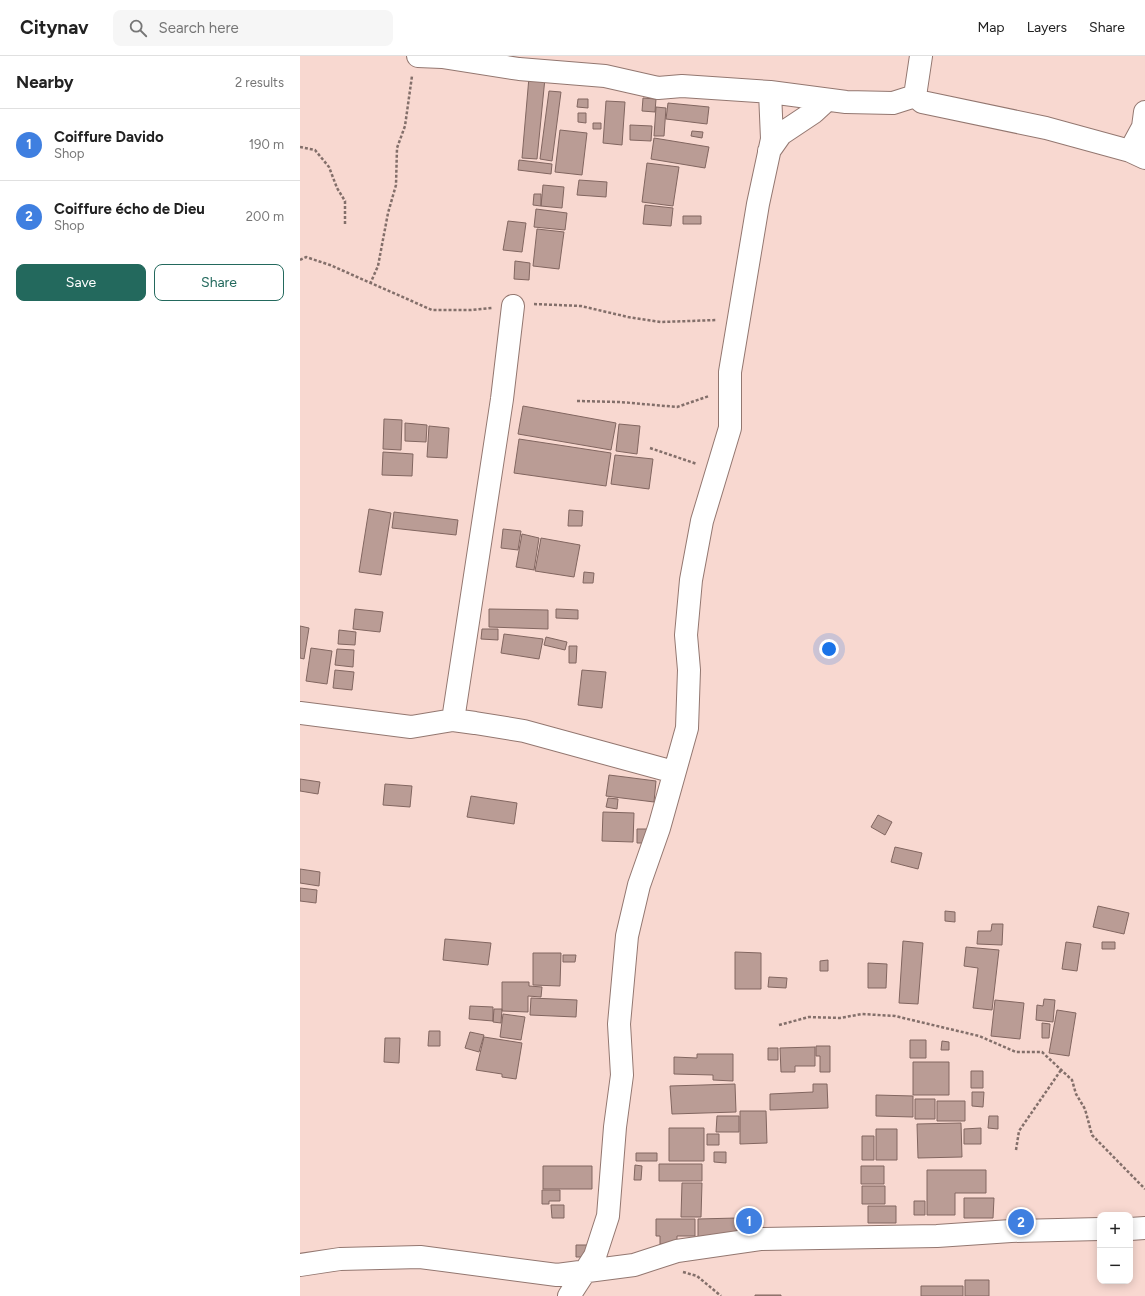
<!DOCTYPE html>
<html lang="en">
<head>
<meta charset="utf-8">
<style>
  :root { --surface:#fff; --page:#f6f6f6; --text:#222; --muted:#767676; --line:#e0e0e0; --accent:#23695d }
  body { margin:0; font-family:Figtree,sans-serif; background:var(--page); color:var(--text) }
  .controls { position:absolute; right:12px; bottom:12px; display:grid; overflow:hidden; border-radius:8px; box-shadow:0 2px 10px #0003 }
  .controls button { width:36px; height:36px; display:grid; place-items:center; padding:0; border:0; border-bottom:1px solid var(--line); background:var(--surface); color:var(--text); font:20px sans-serif }
  .you { position:absolute; left:529px; top:593px; width:14px; height:14px; margin:-10px; border:3px solid #fff; border-radius:50%; background:#1a73e8; box-shadow:0 0 0 6px #1a73e833 }
  .badge { display:grid; place-items:center; width:26px; height:26px; border-radius:50%; background:var(--accent); color:#fff; font-size:13px; font-weight:700 }
  .pin { position:absolute; translate:-50% -50%; border:2px solid #fff; box-shadow:0 1px 4px #0006 }
  .list { margin:0; padding:0; list-style:none }
  h2 { display:flex; justify-content:space-between; align-items:center; height:52px; margin:0; padding:0 16px; font-size:17px }
  h2 small { font-size:13px; font-weight:400; color:var(--muted) }
  .list li { display:grid; grid-template-columns:26px 1fr auto; gap:12px; align-items:center; box-sizing:border-box; height:72px; padding:0 16px; border-top:1px solid var(--line) }
  .list b { display:block; font-size:15px; white-space:nowrap }
  .list p { margin:0; font-size:13px; white-space:nowrap; color:var(--muted) }
  .list em { font-size:13px; font-style:normal; color:var(--muted) }
  .actions { display:flex; gap:8px; padding:12px 16px }
  .actions a { flex:1; padding:9px 0; border:1px solid var(--accent); border-radius:8px; text-align:center; font-size:14px; color:var(--accent) }
  .actions .main { background:var(--accent); color:#fff }
  .icon { flex:none; width:22px; height:22px; fill:none; stroke:currentColor; stroke-width:2; stroke-linecap:round; stroke-linejoin:round }
  .map { position:relative; flex:none; width:845px; height:1240px; overflow:hidden }
  header { display:flex; align-items:center; gap:24px; box-sizing:border-box; height:56px; padding:0 20px; background:var(--surface); border-bottom:1px solid var(--line) }
  header strong { font-size:19px }
  nav { display:flex; gap:22px; margin-inline-start:auto; font-size:14px }
  .search { width:280px; height:36px; background:var(--page); display:flex; align-items:center; gap:10px; box-sizing:border-box; padding:0 14px; border-radius:8px; color:var(--muted); font-size:15px }
  main { display:flex }
  aside { flex:1; background:var(--surface) }
  .map>svg:first-child { display:block }
</style>
</head>
<body>
<header>
<strong>Citynav</strong>
<div class="search"><svg class="icon" aria-label="search" viewBox="0 0 24 24"><circle cx="10" cy="10" r="6"/><path d="M15 15l6 6"/></svg>Search here</div>
<nav><a>Map</a><a>Layers</a><a>Share</a></nav>
</header>
<main>
<aside>
<h2>Nearby<small>2 results</small></h2>
<ul class="list">
<li><span class="badge" style="background:#3f7fe0">1</span><div><b>Coiffure Davido</b><p>Shop</p></div><em>190 m</em></li>
<li><span class="badge" style="background:#3f7fe0">2</span><div><b>Coiffure écho de Dieu</b><p>Shop</p></div><em>200 m</em></li>
</ul>
<div class="actions"><a class="main">Save</a><a>Share</a></div>
</aside>
<div class="map">
<svg width="845" height="1240" viewBox="0 0 845 1240">
  <rect width="100%" height="100%" fill="#f8d8d0"/>
  <path fill="#ba9c95" stroke="#826660" d="M229,21L245,22L237,103L222,102Z
    M249,35L261,36L252,105L240,103Z
    M343,42L356,43L355,56L342,55Z
    M278,43H288V52L277,51Z
    M306,45L325,46L322,89L303,87Z
    M368,47L409,51L407,68L366,63Z
    M356,51L366,52L364,80H354Z
    M278,57H286V67L278,66Z
    M293,67H301V73H293Z
    M330,69L352,70L351,85L330,84Z
    M260,74L287,77L282,119L255,116Z
    M392,75L403,76L402,82L391,80Z
    M354,82L409,91L405,112L351,103Z
    M219,104L252,108L251,118L218,114Z
    M347,107L379,111L373,150L342,146Z
    M279,124L307,126L306,141L277,139Z
    M243,129L264,131L262,152L241,150Z
    M234,138H241V150L233,149Z
    M345,149L373,152L371,170L343,168Z
    M236,153L267,157L265,174L234,171Z
    M383,160H401V168H383Z
    M208,165L226,167L222,196L203,194Z
    M237,173L264,176L259,213L233,210Z
    M215,205L230,207L229,224L214,223Z
    M223,350L316,367L311,394L218,378Z
    M84,363L102,364L101,394L83,393Z
    M105,367L127,369L126,386L105,385Z
    M319,368L340,370L337,398L316,395Z
    M129,370L149,372L147,402L127,401Z
    M219,383L311,397L306,430L214,417Z
    M83,396L113,398L112,420L82,419Z
    M315,399L353,403L349,433L311,428Z
    M69,453L91,457L81,519L59,516Z
    M269,454L283,455L282,470H268Z
    M94,456L158,464L156,479L92,472Z
    M203,473L221,475L218,494L201,492Z
    M222,478L239,482L234,514L216,511Z
    M241,482L280,489L274,521L235,515Z
    M284,516L294,517L293,527H283Z
    M55,553L83,556L80,576L53,573Z
    M189,553L248,554V573L189,571Z
    M256,553L278,554V563L256,562Z
    M0,570L9,572L4,603L0,602Z
    M182,573H198V584L181,583Z
    M39,574L56,576L55,589L38,588Z
    M204,578L243,583L239,603L201,597Z
    M246,581L267,586L265,594L244,589Z
    M269,590H277L276,607H269Z
    M11,592L32,595L27,628L6,625Z
    M37,593L54,594L53,611L35,609Z
    M35,614L54,616L52,634L33,632Z
    M282,614L306,616L302,652L278,649Z
    M309,719L356,725L354,746L306,740Z
    M0,723L20,726L18,738L0,735Z
    M85,728L112,730L110,751L83,749Z
    M171,740L217,747L214,768L167,761Z
    M308,742L318,743L317,753L306,751Z
    M303,756L334,757L333,786L302,785Z
    M578,759L592,766L585,779L571,771Z
    M337,773H347L346,787H337Z
    M595,791L622,797L618,813L591,806Z
    M0,813L20,816L19,830L0,827Z
    M0,832L17,834L16,847L0,845Z
    M798,850L829,857L824,878L793,871Z
    M645,855L655,856V866L645,865Z
    M692,868H703L702,889L677,888L678,875H691Z
    M145,883L191,887L188,909L143,904Z
    M603,885L623,887L618,948L599,947Z
    M766,886L781,888L777,915L762,913Z
    M802,886H815V893H802Z
    M666,891L699,894L692,954L673,952L678,912L664,910Z
    M435,896L461,897V933H435Z
    M233,897H261L260,930L233,929Z
    M263,899H276L275,906H263Z
    M528,904V915H520V905Z
    M568,907L587,908L586,932H568Z
    M469,921L487,922L486,932L468,931Z
    M202,926H229V930L242,931L241,941L228,940V956L202,955Z
    M231,942L277,944L276,961L230,959Z
    M744,943L755,944L753,966L736,964L737,949L743,950Z
    M695,944L724,947L720,983L691,980Z
    M170,950L193,951V965L169,963Z
    M194,953H202L201,967L193,966Z
    M757,954L776,957L769,1000L749,997Z
    M203,958L225,961L221,984L200,981Z
    M742,967L750,968L749,982H742Z
    M129,975H140V990H128Z
    M170,976L184,979L179,996L165,992Z
    M184,981L222,987L216,1023L202,1021V1018L176,1014Z
    M85,982H100L99,1007L84,1006Z
    M610,984H626V1002H610Z
    M642,985L649,986V994H641Z
    M516,990H530V1016H520V1000H516Z
    M515,991V1010H495V1016H481L480,992Z
    M468,992H478V1004H468Z
    M397,998H433V1025L413,1024V1019L374,1018V1001L397,1002Z
    M613,1006H649V1039H613Z
    M671,1015H683V1032H671Z
    M435,1028L436,1056L372,1058L370,1030Z
    M513,1028H527L528,1052L470,1054V1038L513,1036Z
    M672,1036H684L683,1051L672,1050Z
    M576,1039L613,1040V1061L576,1060Z
    M615,1043H635V1063H615Z
    M637,1045H665V1065H637Z
    M440,1055H466L467,1087L440,1088Z
    M417,1060H439V1076H416Z
    M689,1060H698V1073L688,1072Z
    M661,1067L662,1101L618,1102L617,1068Z
    M369,1072H404V1105H369Z
    M681,1072V1088H664V1073Z
    M576,1073H597V1104H576Z
    M407,1078H419V1089H407Z
    M562,1080H574V1104H562Z
    M414,1096H426V1107L414,1106Z
    M336,1097H357V1105H336Z
    M359,1108H402V1125H359Z
    M335,1109L342,1110L341,1124H334Z
    M243,1110H292V1133H243Z
    M561,1110H584V1128H561Z
    M627,1114H686V1137H655V1159H627Z
    M382,1127H402L401,1161H381Z
    M562,1130H585V1148H562Z
    M242,1134H260V1145H249V1148H242Z
    M664,1142H694L693,1162H664Z
    M614,1145H625V1159H614Z
    M251,1149H264V1162H252Z
    M568,1150H596V1167H568Z
    M440,1159H449V1174H440Z
    M437,1162V1182L398,1183V1163Z
    M356,1163H395V1180H377V1188H360V1180H356Z
    M276,1189H288V1201H276Z
    M665,1224H689V1240H665Z
    M621,1230H663V1240H621Z
    M455,1239H481V1240H455Z"/>
  <g fill="none" stroke-linecap="round" stroke-linejoin="round">
    <defs>
      <path id="street" d="M118,0L142,1L219,13L305,20L358,32L382,30L470,36L546,46L593,47L615,40L621,0
        M615,40L622,46L746,72L830,95L845,102
        M469,95L481,78L514,56L527,44
        M830,95L843,71L845,56
        M0,657L111,671L153,664L175,667L224,675L374,716
        M153,664L202,343L213,250
        M830,1173L845,1172
        M0,1209L40,1203L120,1201L257,1219L334,1209L377,1195L460,1183L637,1180L711,1175L800,1173
        M269,1240L295,1200L308,1160L315,1071L322,1019L319,968L327,880L339,829L359,772L387,672L389,614L386,579L391,524L402,465L430,372V316L458,148L472,83L470,36"/>
    </defs>
    <use href="#street" stroke="#937770" stroke-width="24"/>
    <path stroke="#836f6a" stroke-width="2.5" stroke-dasharray="3 2" stroke-linecap="butt" d="M0,91L15,94L29,111L37,132L45,145V168
      M0,204L6,201L30,209L132,254H171L192,252
      M70,228L78,210L88,157L96,129L97,92L105,70L112,20
      M234,248L281,250L328,261L361,266L417,264
      M277,345L320,346L377,351L409,340
      M350,392L397,408
      M479,969L509,961L540,962L562,958L595,960L679,980L716,996H742L772,1024L776,1038L785,1053L792,1079L845,1133
      M716,1094L719,1075L761,1014
      M383,1216L397,1220L421,1240"/>
    <use href="#street" stroke="#fff" stroke-width="22"/>
  </g>
</svg>
<div class="controls">
<button>+</button>
<button>−</button>
</div>
<div class="you"></div>
<div class="pin badge" style="left:449px;top:1165px;background:#3f7fe0">1</div>
<div class="pin badge" style="left:721px;top:1166px;background:#3f7fe0">2</div>
</div>
</main>
</body>
</html>
